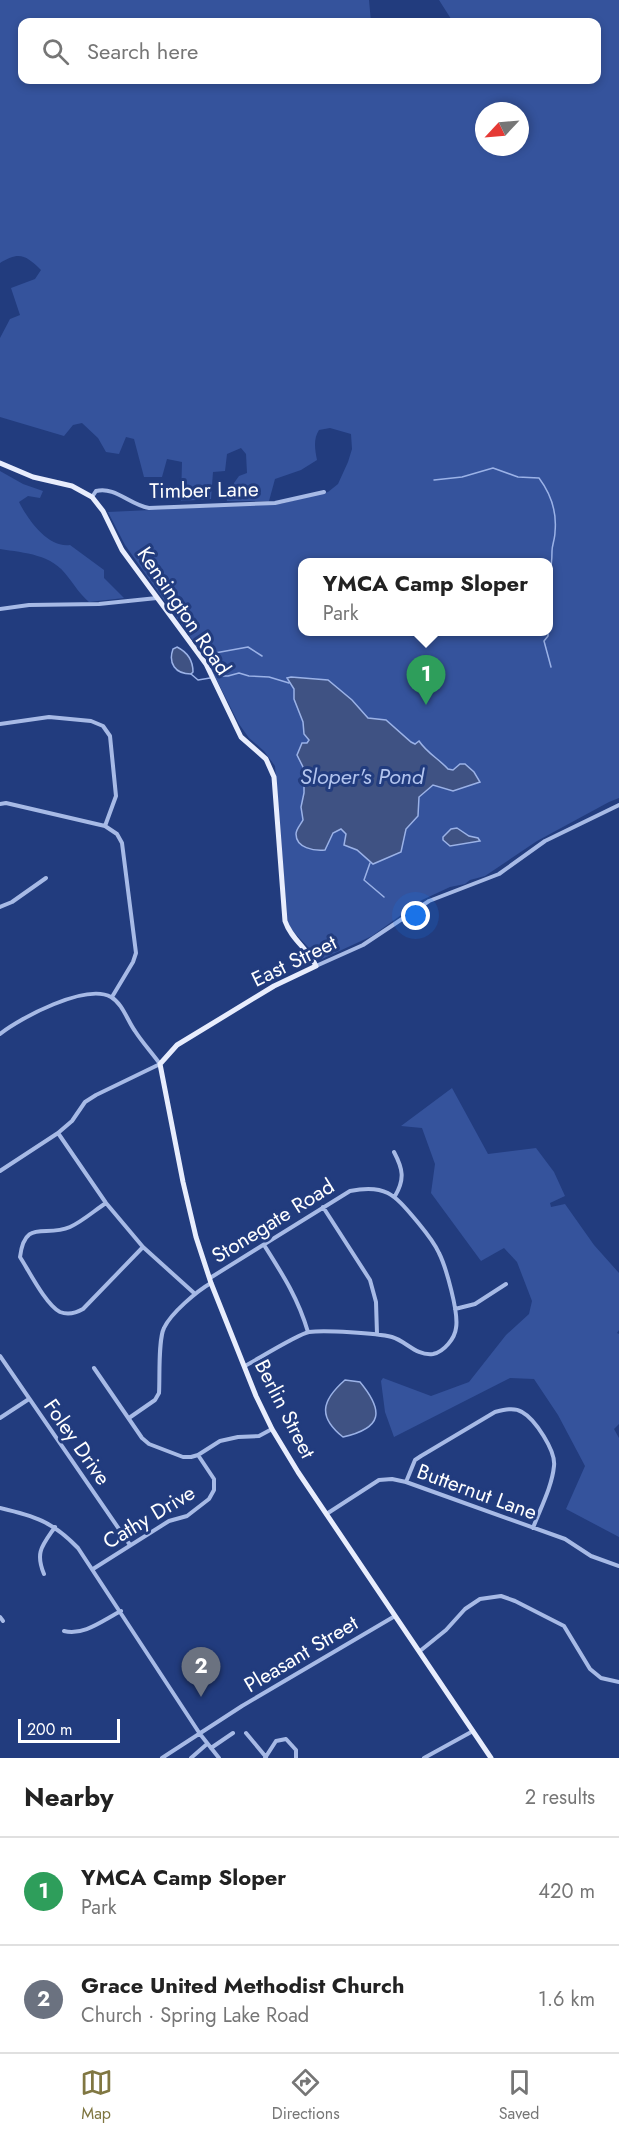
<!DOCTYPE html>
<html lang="en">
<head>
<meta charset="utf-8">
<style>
  :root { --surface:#fff; --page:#f6f6f6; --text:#222; --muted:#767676; --line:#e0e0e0; --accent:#807742 }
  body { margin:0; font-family:Jost,sans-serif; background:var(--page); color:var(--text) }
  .compass { position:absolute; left:475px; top:102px; width:54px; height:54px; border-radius:50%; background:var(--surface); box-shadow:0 3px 9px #0003; rotate:244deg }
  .scale { position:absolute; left:18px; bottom:15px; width:102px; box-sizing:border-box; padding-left:6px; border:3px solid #fff; border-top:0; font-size:16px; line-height:21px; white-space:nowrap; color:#fff; -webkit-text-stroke:4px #223c7e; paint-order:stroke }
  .you { position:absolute; left:416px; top:916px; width:21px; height:21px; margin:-15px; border:4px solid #fff; border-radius:50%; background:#1a73e8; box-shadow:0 0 0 9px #1a73e833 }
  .badge { display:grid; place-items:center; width:39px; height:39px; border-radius:50%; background:var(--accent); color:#fff; font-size:20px; font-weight:700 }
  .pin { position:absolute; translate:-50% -50px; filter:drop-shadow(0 2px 3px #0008) }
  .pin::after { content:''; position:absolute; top:32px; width:21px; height:18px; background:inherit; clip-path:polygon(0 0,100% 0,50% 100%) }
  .popup { position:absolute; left:298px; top:558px; width:255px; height:78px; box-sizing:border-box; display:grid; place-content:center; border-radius:12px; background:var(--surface); filter:drop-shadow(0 2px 4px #0005); font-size:20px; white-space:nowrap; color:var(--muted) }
  .popup b { font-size:22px; color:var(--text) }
  .popup::after { content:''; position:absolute; left:50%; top:100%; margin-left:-12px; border:12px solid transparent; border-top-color:var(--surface) }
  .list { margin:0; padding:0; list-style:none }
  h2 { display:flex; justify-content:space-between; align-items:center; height:78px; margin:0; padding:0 24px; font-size:26px }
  h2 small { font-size:20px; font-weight:400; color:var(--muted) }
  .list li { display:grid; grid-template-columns:39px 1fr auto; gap:18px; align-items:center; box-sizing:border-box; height:108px; padding:0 24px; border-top:2px solid var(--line) }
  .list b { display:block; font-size:22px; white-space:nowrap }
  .list p { margin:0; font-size:20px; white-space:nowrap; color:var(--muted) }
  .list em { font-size:20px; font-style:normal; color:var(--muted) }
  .icon { flex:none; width:33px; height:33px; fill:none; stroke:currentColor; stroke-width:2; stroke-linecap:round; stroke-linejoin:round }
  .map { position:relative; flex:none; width:619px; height:1758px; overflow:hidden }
  .search { position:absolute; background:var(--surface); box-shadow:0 3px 9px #0003; left:18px; right:18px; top:18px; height:66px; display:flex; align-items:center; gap:15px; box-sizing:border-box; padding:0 21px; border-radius:12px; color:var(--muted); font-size:22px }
  .sheet { height:294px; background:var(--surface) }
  nav { display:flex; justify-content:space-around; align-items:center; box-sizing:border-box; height:84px; border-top:2px solid var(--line); background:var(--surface); font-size:16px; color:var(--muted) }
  nav a { display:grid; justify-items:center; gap:3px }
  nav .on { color:var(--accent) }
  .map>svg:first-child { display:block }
</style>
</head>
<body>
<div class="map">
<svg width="619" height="1758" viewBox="0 0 619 1758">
  <rect width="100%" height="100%" fill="#223c7e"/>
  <path fill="#35539c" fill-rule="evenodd" d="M0,0H369L371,22H22V80H596V22H453L439,0H619V798L609,802L537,841L485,876L470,880L465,884L450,887L422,900L372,936L322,959L309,948L288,926L275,766L264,751L249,738L239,724L206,659L125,545L108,512L280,504L328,492L338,484L348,462L352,449L351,434L330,428L319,430C313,439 315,450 317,460L301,470L275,479L269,501H227L225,493L234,490V483L239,476L247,473L246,454L241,448L227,454L225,471L213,472L211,499L181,501L182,462L167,459L162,477H144L134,439L126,437L119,454L106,452L98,438L82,423L73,425L64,436L0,417V338L10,319L20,315L11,288L35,279L41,270C26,255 19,251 0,263ZM484,111H520V147H484ZM303,562H549V632H303Z
    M0,471L23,484L43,491L40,498L28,496L19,502C28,520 48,548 70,545L104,570V578L124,598L89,602C80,594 75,586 68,577C52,554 25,553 0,549Z
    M452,1088L488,1154L536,1148L554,1172L565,1196L550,1203L551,1207L565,1204L594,1245L619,1273V1330L617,1333L619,1334V1424L614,1429L619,1438V1537L566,1509L585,1466L558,1415L534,1379L510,1378L394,1437L385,1412L381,1381L383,1378L431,1396L469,1382L506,1335L529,1314L532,1301L517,1262L504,1248L481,1261L431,1193L435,1164L422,1128L401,1126Z"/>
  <path fill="#3f5283" stroke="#9bb2e7" stroke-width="1.5" d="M177,647C187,652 193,661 193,672L191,674C175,674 168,663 173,649Z
    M291,677L328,680L352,700L368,718L386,720L411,742L415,744L419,741C427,753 439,759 448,769L453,770L460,764H465L474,772L480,782L453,791L433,785L419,797L418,816L406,829L401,852L373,864L357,850L344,845L346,834L341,829L333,833L325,850C314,851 296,848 296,834C296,829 301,824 303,820L301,807L304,793V778L303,767L297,755L302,743H307L309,740L304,734L303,722L294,699V689L287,678Z
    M457,828L469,836L478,838L480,841L450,846L443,840V837L451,829Z
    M345,1380L360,1382C384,1411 383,1428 343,1437C318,1417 321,1401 345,1380Z"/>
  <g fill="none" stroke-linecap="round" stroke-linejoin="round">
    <path stroke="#9bb2e7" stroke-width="1.5" d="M434,480L462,477L493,468L518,477L539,478C551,494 557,512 555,532C555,539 552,545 552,551C552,560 552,566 549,575
      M549,626V628
      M548,632V636L544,641L551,667
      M204,655L248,647L262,656
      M191,674L198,680L210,678
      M217,676H228L239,673L249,676L269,677L289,683
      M370,863L364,880L384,897"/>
    <path stroke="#a7bae6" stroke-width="4" d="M92,497L96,491C115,486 130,505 149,508L275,503L324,492
      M0,609L29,605L99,604L157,598
      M0,724L49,717L91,721L103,726L110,736L116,796L105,826
      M0,804L6,803L105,826L117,834L122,843L136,953L133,962L112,997
      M0,907L12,902L46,878
      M316,966L363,945L429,901L499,874L545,841L619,805
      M0,1034C20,1018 86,983 111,997C123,1004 127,1020 135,1031C142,1042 152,1053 160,1064L96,1095L85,1102L72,1121L58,1133L0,1171
      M58,1133L106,1203L143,1247L194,1293
      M394,1152C403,1169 405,1179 395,1196
      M106,1203C95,1210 83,1221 70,1227C45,1238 25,1218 20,1257C29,1271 46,1305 60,1312C68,1315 76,1313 83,1309L143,1247
      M323,1207L370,1280L376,1302L377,1334
      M264,1245C283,1275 298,1298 308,1332
      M210,1278L350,1191C385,1184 394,1194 415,1219C424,1230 433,1240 439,1253C446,1267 459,1313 456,1328C455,1338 444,1352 433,1354C416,1356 406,1341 392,1337C376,1333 325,1330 309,1332C298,1334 258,1359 245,1366
      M455,1309L475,1304L506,1284
      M0,1356L130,1545
      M94,1368L142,1438L149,1444L183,1457H191L198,1455L220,1441L238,1437L259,1436L272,1429
      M0,1418L29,1399
      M129,1418L155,1400L159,1393C160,1378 158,1340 164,1328C171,1313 197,1291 211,1283
      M406,1482L415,1460L421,1456L495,1412C503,1410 514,1407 522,1412C535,1419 556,1451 554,1466C552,1487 540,1509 533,1528
      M0,1508C34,1516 52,1521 78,1548L200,1734L219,1758
      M328,1513L379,1480L392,1479L406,1482L565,1539L591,1556L619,1566
      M93,1569L169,1521L187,1516L209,1499L214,1490V1479L198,1455
      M44,1574C35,1552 42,1546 55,1527
      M0,1617L3,1621
      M64,1631C84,1636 103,1620 121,1611
      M420,1651L446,1630L465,1609L480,1599L501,1596L515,1601L564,1626L590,1669L601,1678L619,1682
      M246,1733L266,1757
      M211,1748L233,1733
      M162,1758L242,1706L395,1616
      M191,1758L207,1744
      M265,1758L276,1741L286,1739L296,1750V1758
      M424,1758L473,1731"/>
    <path stroke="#e8edfd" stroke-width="5" d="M0,463L33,477L72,486L92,497L103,511L122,550L206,664L241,737L266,759L274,777L285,921C291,939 308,949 316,966L274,986L177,1045L160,1064L183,1182L196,1237L211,1283L256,1396L272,1429L298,1472L491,1758"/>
  </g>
  <g text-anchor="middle" stroke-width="6" stroke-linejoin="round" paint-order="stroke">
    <g font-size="21" fill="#fff" stroke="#223c7e">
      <text transform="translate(204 490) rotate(-1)" y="7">Timber Lane</text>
      <text transform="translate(184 611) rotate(56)" y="7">Kensington Road</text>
      <text transform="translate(294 961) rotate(-26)" y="7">East Street</text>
      <text transform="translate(273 1221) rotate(-32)" y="7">Stonegate Road</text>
      <text transform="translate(285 1409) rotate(63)" y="7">Berlin Street</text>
      <text transform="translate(77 1442) rotate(55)" y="7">Foley Drive</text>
      <text transform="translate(477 1492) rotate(20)" y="7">Butternut Lane</text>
      <text transform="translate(149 1517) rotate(-31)" y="7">Cathy Drive</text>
      <text transform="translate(301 1654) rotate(-31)" y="7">Pleasant Street</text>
    </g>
    <g font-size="22" font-style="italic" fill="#b2c4ee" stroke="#223c7e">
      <text x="362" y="784">Sloper's Pond</text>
    </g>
  </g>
</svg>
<svg class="compass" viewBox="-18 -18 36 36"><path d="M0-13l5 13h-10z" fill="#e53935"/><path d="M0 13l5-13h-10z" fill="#767676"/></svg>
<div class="scale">200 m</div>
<div class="you"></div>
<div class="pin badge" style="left:426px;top:705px;background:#2e9e5b">1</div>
<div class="popup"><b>YMCA Camp Sloper</b>Park</div>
<div class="pin badge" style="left:201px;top:1697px;background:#6b7280">2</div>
<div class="search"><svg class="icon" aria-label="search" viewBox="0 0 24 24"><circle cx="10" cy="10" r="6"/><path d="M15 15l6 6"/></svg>Search here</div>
</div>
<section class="sheet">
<h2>Nearby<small>2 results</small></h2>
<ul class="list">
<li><span class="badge" style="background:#2e9e5b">1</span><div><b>YMCA Camp Sloper</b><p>Park</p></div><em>420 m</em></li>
<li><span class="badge" style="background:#6b7280">2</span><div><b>Grace United Methodist Church</b><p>Church · Spring Lake Road</p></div><em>1.6 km</em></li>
</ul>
</section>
<nav>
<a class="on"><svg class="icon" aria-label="map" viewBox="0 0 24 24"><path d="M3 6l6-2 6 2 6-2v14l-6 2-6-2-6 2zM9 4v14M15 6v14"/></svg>Map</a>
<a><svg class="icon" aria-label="directions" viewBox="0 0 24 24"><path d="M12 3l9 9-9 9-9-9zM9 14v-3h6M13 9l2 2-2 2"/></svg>Directions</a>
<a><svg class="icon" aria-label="saved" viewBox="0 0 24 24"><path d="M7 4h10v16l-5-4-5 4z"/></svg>Saved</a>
</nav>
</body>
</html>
